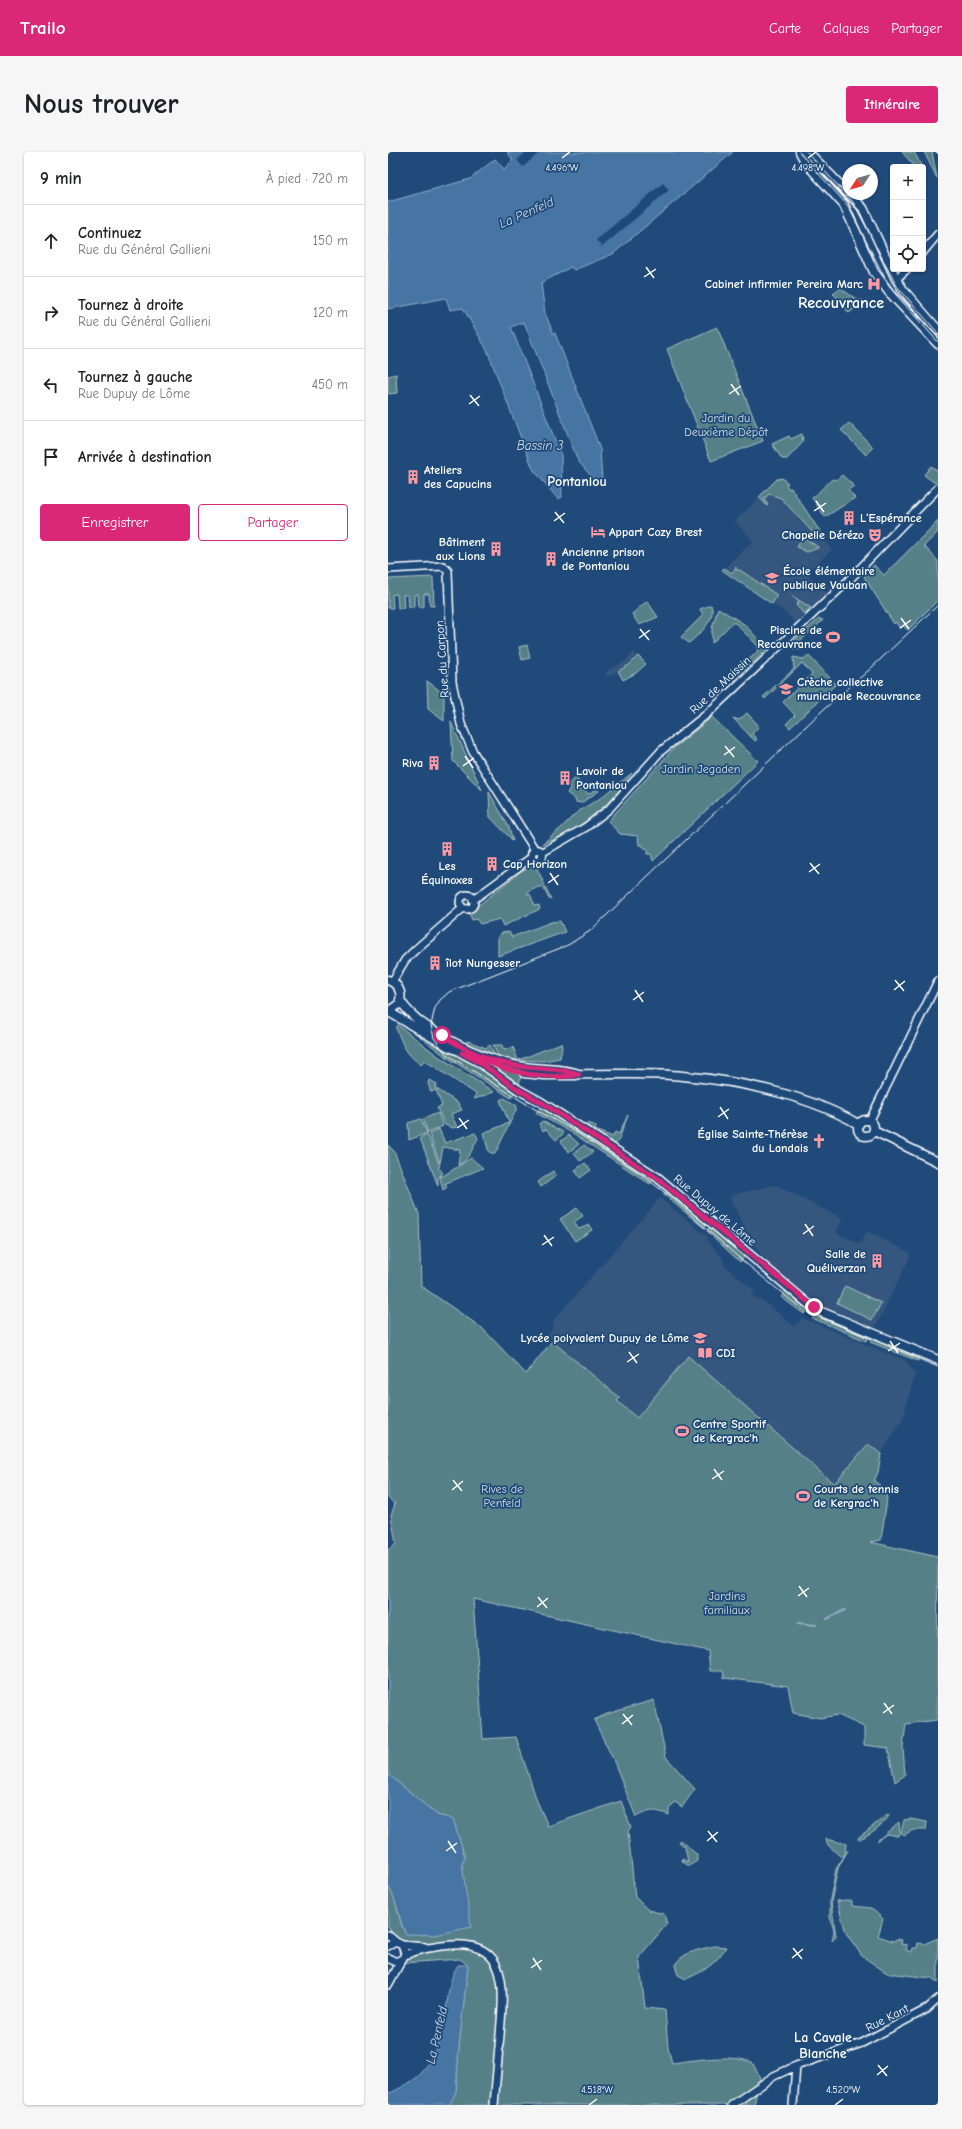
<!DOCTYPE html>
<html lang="fr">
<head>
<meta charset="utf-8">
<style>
  :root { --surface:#fff; --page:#f6f6f6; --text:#202124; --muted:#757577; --line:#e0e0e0; --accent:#db2777 }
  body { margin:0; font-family:"Comic Neue",sans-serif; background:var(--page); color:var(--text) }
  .controls { position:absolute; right:12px; top:12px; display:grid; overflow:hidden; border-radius:4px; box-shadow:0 1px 3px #0004 }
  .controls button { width:36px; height:36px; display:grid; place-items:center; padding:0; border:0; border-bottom:1px solid var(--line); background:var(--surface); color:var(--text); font:20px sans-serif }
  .compass { position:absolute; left:454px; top:12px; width:36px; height:36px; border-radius:50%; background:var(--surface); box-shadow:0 1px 3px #0004; rotate:234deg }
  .stop { position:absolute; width:12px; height:12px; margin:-9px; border:3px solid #db2777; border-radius:50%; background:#fff }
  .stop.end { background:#db2777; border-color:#fff; box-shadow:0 1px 4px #0008 }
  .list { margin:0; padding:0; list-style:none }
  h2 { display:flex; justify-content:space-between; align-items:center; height:52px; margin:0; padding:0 16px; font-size:17px }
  h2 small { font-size:13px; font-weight:400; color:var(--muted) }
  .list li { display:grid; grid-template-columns:26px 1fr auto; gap:12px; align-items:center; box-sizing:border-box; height:72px; padding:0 16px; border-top:1px solid var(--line) }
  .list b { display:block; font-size:15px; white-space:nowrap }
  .list p { margin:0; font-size:13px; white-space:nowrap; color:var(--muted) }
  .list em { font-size:13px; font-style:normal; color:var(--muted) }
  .actions { display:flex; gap:8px; padding:12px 16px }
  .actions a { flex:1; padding:9px 0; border:1px solid var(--accent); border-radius:4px; text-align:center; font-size:14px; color:var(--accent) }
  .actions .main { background:var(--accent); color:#fff }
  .icon { flex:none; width:22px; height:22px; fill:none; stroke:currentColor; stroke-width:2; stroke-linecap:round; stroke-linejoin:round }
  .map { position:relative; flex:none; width:550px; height:1953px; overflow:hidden; border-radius:4px }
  header { display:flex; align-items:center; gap:24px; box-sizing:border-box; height:56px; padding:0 20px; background:var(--accent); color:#fff }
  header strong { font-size:19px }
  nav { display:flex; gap:22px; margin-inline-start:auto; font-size:14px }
  .intro { display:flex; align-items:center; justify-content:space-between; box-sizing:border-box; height:96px; padding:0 24px }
  h1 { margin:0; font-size:28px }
  .button { padding:10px 18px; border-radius:4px; background:var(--accent); color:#fff; font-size:14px; font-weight:700 }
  main { display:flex; gap:24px; padding:0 24px }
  aside { flex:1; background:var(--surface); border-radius:4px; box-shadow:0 1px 3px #0004 }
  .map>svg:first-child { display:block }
</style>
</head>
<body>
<header>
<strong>Trailo</strong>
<nav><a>Carte</a><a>Calques</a><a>Partager</a></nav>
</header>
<div class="intro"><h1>Nous trouver</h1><a class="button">Itinéraire</a></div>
<main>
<aside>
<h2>9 min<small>À pied · 720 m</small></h2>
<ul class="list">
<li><svg class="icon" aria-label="ahead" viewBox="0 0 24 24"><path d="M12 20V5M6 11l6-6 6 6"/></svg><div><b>Continuez</b><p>Rue du Général Gallieni</p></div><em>150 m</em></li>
<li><svg class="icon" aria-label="right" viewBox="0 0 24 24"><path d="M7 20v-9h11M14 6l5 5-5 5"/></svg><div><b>Tournez à droite</b><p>Rue du Général Gallieni</p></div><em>120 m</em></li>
<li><svg class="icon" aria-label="left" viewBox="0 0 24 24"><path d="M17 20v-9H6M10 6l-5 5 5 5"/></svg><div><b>Tournez à gauche</b><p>Rue Dupuy de Lôme</p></div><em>450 m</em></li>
<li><svg class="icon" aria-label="arrive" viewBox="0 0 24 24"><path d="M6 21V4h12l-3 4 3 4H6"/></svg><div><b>Arrivée à destination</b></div></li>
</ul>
<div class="actions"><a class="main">Enregistrer</a><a>Partager</a></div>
</aside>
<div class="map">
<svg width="550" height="1953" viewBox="0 0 550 1953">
  <rect width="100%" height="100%" fill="#1f4a7a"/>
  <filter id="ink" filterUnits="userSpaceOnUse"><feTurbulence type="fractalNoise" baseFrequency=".025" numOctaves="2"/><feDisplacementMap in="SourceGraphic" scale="8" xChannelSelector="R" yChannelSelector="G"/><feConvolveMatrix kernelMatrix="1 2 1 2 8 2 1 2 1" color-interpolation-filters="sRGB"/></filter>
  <g filter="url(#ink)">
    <path fill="#35577e" d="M392,326L397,327L400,331L398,332L401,337L403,336L444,398L419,420L439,442L407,471L398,461L334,418L365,389L347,369Z
      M246,500L250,504L240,513L219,525L217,520L237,509Z
      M387,1033L455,1067L448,1081L472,1092L479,1079L521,1100L522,1105L488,1174L485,1175L436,1155L396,1126L379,1110L364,1090L342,1047L344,1043Z
      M272,1046L320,1085L319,1087L336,1108L335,1112L367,1139L364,1143L371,1148L372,1146L406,1174L414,1166L518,1209L527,1222L515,1267L493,1302L480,1292L446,1332L300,1204L249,1266L229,1249L231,1246L159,1184L165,1175V1169Z"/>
    <path fill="#578087" stroke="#abc0c3" d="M514,0H526L534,15H527Z
      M536,0H544L549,26Z
      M452,136L471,149L474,148L476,149L461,161L445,141Z
      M329,175L375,289L323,309L279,197Z
      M8,222L9,241L0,242V224Z
      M461,271L485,295L478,303L453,278Z
      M414,282L415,290L399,307H394L384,292L401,284L403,287Z
      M543,314L550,319V327L547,331L536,323Z
      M454,323L466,334L460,338L467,346L437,365L424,346C432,340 436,333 445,327L448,328Z
      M394,326L400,331L398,332L401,337L403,336L433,381L427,383L393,346L381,342L376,347L380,353L379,354L371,345L389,327Z
      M550,369V380L536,394L550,409V448L520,478L515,474L512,477L508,470L506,472L476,425L486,413L496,423Z
      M415,385L430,395V396L419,400L409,395Z
      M348,415V418H352L389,443L384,452L334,418L336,416L344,421Z
      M45,425L46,454H42L41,442H36V455H31L30,442L26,443V455H21L20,443H15L16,456H10L9,442L4,443L5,456H0V427Z
      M403,443L423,456L416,462L408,453L411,450Z
      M259,449L270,465L251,473L244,462Z
      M323,453C329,468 311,482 301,491L293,485L315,463L312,457Z
      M330,456L356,472L370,487L378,498L346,529L342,525L369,500L370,494L347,471H344L324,491V476Z
      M431,467L435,468L410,491L415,497L413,498L403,496L404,490Z
      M139,493L142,506L134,508L131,495Z
      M420,503L448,532L402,576L398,572L407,563L395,550L424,522L414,511L377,547L375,545L406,517L405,505L416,507Z
      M250,504L258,512L248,521L235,528L230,519L241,513Z
      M39,529L56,542V569L40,557Z
      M359,561L371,574L364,582L369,587L367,589L345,566L351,568Z
      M324,565L370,609L265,709L263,702H259V697H255V693H251L250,684L232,682L220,669L286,596Z
      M63,570L94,638L65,609Z
      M244,621C224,652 189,681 154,692L173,676L189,660L211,647Z
      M188,626L200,642L209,637L211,639L193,651L187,650L188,648L179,641L182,636L180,632Z
      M101,640L121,675L125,689L102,665Z
      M144,713L148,714L163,747H161L155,735H150L139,741L140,743L142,742L147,754L151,753L152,757L115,774L112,767L92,772L88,767L84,768L81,761L132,720Z
      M172,769L177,780L110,804V784L114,781L121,780L124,785L163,770Z
      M10,873L50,904L106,940L87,947L86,946L88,942L36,908L33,913C17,901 15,893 8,876Z
      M33,881L84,909L127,939L123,946L57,904L31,884Z
      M80,889L98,896L102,893L106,902L77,891Z
      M173,891L174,896L172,906L155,909L131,908Z
      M105,893H114L116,898L125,895L130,908L110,904Z
      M101,912L133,923L131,933L100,915Z
      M41,928L49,932L47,936L70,951L74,958L63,962L69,975L65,976L57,973L49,956L54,954L48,938L43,940L40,932Z
      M116,946L128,953L129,956L107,1002L101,1000L95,981L121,971L112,948Z
      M154,953L267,1026L262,1032L186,982L148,961Z
      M50,961L55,974L40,981L35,967Z
      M240,963L230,990L226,992L199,974L200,971L208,974L207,978L225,985L227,980L231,982Z
      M33,967L39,981L21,988L20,971Z
      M154,969L175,980V982L168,988L158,977L155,979L151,972Z
      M51,977L57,991L87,981L90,986C85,996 80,1009 70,1013L72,998L55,995L52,1011L41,982Z
      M39,982L52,1014L50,1015L55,1021L50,1026V1034L32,986Z
      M181,983L191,992L181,1000L173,989Z
      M0,993L6,999L31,1062L33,1134L94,1176L138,1222L164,1189L232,1246L229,1249L249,1266L300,1204L446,1332L480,1292L493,1302L490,1320L486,1329C493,1333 498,1339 499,1347L493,1388L482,1390L550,1405L549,1568L518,1572L515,1595L517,1623L507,1630L500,1596L476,1593V1575L450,1563L432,1566L405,1561L400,1534L336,1526L335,1519H322L320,1499L85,1447L95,1587L128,1585L149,1649L160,1674L233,1649L243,1675L240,1679L247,1745L260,1758L276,1762L279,1772L251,1805L257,1856L277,1858L280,1896L284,1911C309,1908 340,1902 364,1910L372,1926L366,1953H61L68,1939L71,1894L80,1813L72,1807L15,1811L5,1782L0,1775V1734C10,1749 9,1767 18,1782L74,1712L77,1705L65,1667L49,1663L0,1622V1398L8,1392L3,1363L7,1352L0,1346Z
      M196,993L205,1000L192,1009L186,1001Z
      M83,1006L95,1016L56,1032L59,1035L55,1038L52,1026Z
      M197,1011L203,1018L192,1026L187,1018Z
      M165,1019L168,1024L153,1035L150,1030Z
      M280,1039L321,1071L316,1076L275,1042Z
      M189,1056L195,1064L186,1070L191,1077L201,1073L204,1078L187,1089L172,1067Z
      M324,1073L358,1103L352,1110L319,1079Z
      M457,1134L493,1151L484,1168L449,1151Z
      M399,1137L418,1153L419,1157L416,1162L393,1145Z
      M431,1162L481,1181L478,1189L424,1166Z
      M485,1183L530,1203V1209L482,1190Z
      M266,1548L278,1605L307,1637L294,1655L287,1650L281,1657V1663C267,1657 260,1658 248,1665L225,1607L206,1568L219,1562Z
      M499,1663H501C500,1669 477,1687 470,1687L471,1685Z
      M522,1667L539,1670L538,1678H525L516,1683L513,1680L516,1668Z
      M511,1670L512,1680L510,1684L498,1682L489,1689Z
      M438,1687L458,1692L457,1701L453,1705L439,1692Z
      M293,1688L309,1703V1709L301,1714L295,1710L294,1707L300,1710L297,1695L291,1690Z
      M460,1698L450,1716L443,1750L448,1784L444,1789L446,1779L442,1765V1747L448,1717Z
      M458,1748L464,1749V1754L483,1756L495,1767L490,1784L505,1789L509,1787L514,1788L513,1792L519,1793L518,1798L524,1800L525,1796H529L530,1791L536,1792L550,1786V1831L544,1826L499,1821L474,1804L458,1781L449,1749Z
      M327,1794L338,1795C329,1811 315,1820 298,1827L290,1823L287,1813C294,1800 313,1797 327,1794Z"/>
    <path fill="#4774a3" stroke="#91acc8" d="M119,0H345L225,102L186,118L183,115L153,131L157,161L165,181H167L212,297L214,329L209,331L190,309L136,170L123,175L173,303L174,345L170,347L145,317L99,198L75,156L62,158L58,146L0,157V50L82,27L107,7L116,17L125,8Z
      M0,1622L49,1663L65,1667L77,1705L74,1712L83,1775L47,1783L18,1782C10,1767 10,1749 0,1734Z
      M70,1813H80L71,1894L68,1939L62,1952L0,1953V1942C12,1936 28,1929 36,1918C50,1899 55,1874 59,1851C61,1837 62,1825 70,1813Z"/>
    <path fill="#1f4a7a" d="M138,0H152L135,15L129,8Z
      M275,31L281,38L214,95L208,88Z"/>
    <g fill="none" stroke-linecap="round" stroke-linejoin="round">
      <path stroke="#91acc8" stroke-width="2" d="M439,1467L457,1458
        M410,1471L428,1473"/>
      <defs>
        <path id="tertiary" d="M535,100L550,82
          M508,127L519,117
          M0,417L55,414L60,419L64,530L73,572L85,600L147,698
          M143.5 703a5.5 5.5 0 1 1 11 0a5.5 5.5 0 1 1-11 0Z
          M155,700L198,675L221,657L273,599L319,562L460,429L550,336
          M72 750a7 7 0 1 1 14 0a7 7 0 1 1-14 0Z
          M85,748L144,705
          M4,830L17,808L27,798L75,756
          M482,968L550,829
          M0,1783L8,1790
          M0,1794L8,1790L14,1793L37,1795
          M17,1803C32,1797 48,1794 64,1793C124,1789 115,1843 112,1883C110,1906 108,1930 106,1953
          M0,1806L8,1810L14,1807
          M0,1833L17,1802L14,1793
          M344,1953L386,1924L408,1914L474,1891L539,1857L550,1847
          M405,1953L408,1914"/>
        <path id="secondary" d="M412,0L418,11L456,53L486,120L501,140L550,192
          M420,0L460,41
          M461,42L475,56L508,127L516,139L550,178
          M0,828C11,832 15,842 11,852L0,860
          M12,848C31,880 101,910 136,915C155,918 173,916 191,922C225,923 261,920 295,924C352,929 420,943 470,972
          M1,860L61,895L80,902
          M74,901L91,910L131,938L153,950L269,1025L418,1150L431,1159L550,1208
          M136,921L156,923H188
          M470 976a8 8 0 1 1 16 0a8 8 0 1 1-16 0Z
          M486,979L550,1010"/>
      </defs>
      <use href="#tertiary" stroke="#fff" stroke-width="10"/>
      <use href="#secondary" stroke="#fff" stroke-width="11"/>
      <use href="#tertiary" stroke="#1f4a7a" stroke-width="7"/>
      <use href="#secondary" stroke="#1f4a7a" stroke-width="8"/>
      <path stroke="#fff" stroke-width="1" d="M411,0L460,54L502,136L550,190
        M419,0L465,50L481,80
        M489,96L508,133L550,181
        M550,453L481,518L435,558L202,779L180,793L61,840L52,848L47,856L43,873L46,886L58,902L145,956L186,979L254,1023L284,1046L349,1104L416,1159L550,1215"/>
    </g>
  </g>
  <g fill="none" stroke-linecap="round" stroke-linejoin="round" filter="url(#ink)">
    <path stroke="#db2777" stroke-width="5" d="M54,883C80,900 109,912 138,915C156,917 174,916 191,922C170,928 132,922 112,915C99,910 88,904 74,901L91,910L131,938L153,950L269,1026L426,1155"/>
  </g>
  <path fill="none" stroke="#fff" stroke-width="1.5" d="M174,6L182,0M420,6L428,0M258,115L266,126M256,125L268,117M343,232L351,243M341,242L353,234M82,243L91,254M81,252L92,244M428,349L436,360M426,359L438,351M167,360L176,371M166,369L177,361M513,466L521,477M512,476L523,468M252,477L261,488M251,486L262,478M337,594L346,605M336,603L347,595M77,604L85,616M75,614L86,606M422,711L431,722M421,720L432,712M162,721L170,733M160,731L171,723M507,828L516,839M247,838L255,850M506,838L517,829M245,848L256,840M332,955L340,967M330,965L341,957M71,966L79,977M69,976L81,968M417,1072L425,1084M415,1082L426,1074M156,1083L164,1094M154,1093L166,1085M502,1189L510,1201M500,1199L512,1191M241,1200L249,1211M239,1210L251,1202M326,1317L334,1328M324,1327L336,1319M65,1328L74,1339M64,1338L75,1329M411,1434L419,1445M410,1444L421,1436M150,1445L159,1456M149,1455L160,1446M496,1551L504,1562M495,1561L506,1553M235,1562L244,1573M234,1572L245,1563M320,1679L329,1690M60,1689L68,1701M319,1689L330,1680M58,1699L69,1691M405,1796L414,1807M145,1806L153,1818M404,1806L415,1797M143,1816L154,1808M490,1913L499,1924M489,1923L500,1914M201,1953L209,1947M447,1953L455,1947"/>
  <defs>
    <symbol id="hospital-bare" viewBox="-9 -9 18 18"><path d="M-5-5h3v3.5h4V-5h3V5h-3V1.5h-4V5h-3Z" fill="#ff9aa2" stroke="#1f4a7a" stroke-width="2.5" paint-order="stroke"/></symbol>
    <symbol id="building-bare" viewBox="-9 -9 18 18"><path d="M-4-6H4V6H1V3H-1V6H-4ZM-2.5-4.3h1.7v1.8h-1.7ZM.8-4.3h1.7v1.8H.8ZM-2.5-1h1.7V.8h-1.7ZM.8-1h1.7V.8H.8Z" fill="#ff9aa2" stroke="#1f4a7a" stroke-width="2.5" paint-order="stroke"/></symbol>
    <symbol id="hotel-bare" viewBox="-9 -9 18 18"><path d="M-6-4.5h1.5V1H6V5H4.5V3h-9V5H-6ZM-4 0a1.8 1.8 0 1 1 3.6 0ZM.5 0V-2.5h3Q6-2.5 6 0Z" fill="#ff9aa2" stroke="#1f4a7a" stroke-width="2.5" paint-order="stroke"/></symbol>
    <symbol id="theatre-bare" viewBox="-9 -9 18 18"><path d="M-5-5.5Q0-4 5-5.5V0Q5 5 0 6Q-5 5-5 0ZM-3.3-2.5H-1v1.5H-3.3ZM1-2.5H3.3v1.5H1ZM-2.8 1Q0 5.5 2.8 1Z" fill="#ff9aa2" stroke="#1f4a7a" stroke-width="2.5" paint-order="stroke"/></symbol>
    <symbol id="school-bare" viewBox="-9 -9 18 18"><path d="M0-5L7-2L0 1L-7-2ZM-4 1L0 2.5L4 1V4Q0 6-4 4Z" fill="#ff9aa2" stroke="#1f4a7a" stroke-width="2.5" paint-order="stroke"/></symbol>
    <symbol id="stadium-bare" viewBox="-9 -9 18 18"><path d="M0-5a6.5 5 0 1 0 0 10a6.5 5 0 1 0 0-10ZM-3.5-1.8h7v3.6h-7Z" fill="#ff9aa2" stroke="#1f4a7a" stroke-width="2.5" paint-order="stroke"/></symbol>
    <symbol id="church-bare" viewBox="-9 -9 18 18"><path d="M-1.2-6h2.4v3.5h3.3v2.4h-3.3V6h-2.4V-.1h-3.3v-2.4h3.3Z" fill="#ff9aa2" stroke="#1f4a7a" stroke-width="2.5" paint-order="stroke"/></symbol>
    <symbol id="library-bare" viewBox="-9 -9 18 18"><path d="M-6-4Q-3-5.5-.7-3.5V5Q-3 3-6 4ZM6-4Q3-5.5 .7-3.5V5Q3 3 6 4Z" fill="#ff9aa2" stroke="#1f4a7a" stroke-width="2.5" paint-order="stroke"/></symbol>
  </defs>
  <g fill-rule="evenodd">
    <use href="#hospital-bare" x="476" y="122" width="20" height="20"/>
    <use href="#building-bare" x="15" y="315" width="20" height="20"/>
    <use href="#building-bare" x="451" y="356" width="20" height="20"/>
    <use href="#hotel-bare" x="200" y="370" width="20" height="20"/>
    <use href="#theatre-bare" x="477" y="373" width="20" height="20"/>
    <use href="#building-bare" x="98" y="387" width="20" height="20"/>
    <use href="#building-bare" x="153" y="397" width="20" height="20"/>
    <use href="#school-bare" x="374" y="416" width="20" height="20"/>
    <use href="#stadium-bare" x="435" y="475" width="20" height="20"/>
    <use href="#school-bare" x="388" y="527" width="20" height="20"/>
    <use href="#building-bare" x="36" y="601" width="20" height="20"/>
    <use href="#building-bare" x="167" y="616" width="20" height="20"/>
    <use href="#building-bare" x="49" y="687" width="20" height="20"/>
    <use href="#building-bare" x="94" y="702" width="20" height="20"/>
    <use href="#building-bare" x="37" y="801" width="20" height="20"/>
    <use href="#church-bare" x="421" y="979" width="20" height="20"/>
    <use href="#building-bare" x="479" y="1099" width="20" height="20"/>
    <use href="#school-bare" x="302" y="1176" width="20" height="20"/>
    <use href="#library-bare" x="307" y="1191" width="20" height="20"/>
    <use href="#stadium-bare" x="284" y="1269" width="20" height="20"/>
    <use href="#stadium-bare" x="405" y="1334" width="20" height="20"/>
  </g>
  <g text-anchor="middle" stroke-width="3.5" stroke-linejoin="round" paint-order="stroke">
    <g font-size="12" font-weight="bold" fill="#fff" stroke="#1f4a7a" text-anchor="start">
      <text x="475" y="136" text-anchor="end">Cabinet infirmier Pereira Marc</text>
      <text x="36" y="322">Ateliers<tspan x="36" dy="14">des Capucins</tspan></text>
      <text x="472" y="370">L’Espérance</text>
      <text x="221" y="384">Appart Cozy Brest</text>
      <text x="476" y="387" text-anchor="end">Chapelle Dérézo</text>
      <text x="97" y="394" text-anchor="end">Bâtiment<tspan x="97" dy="14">aux Lions</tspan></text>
      <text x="174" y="404">Ancienne prison<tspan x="174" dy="14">de Pontaniou</tspan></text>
      <text x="395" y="423">École élémentaire<tspan x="395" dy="14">publique Vauban</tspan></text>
      <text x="434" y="482" text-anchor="end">Piscine de<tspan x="434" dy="14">Recouvrance</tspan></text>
      <text x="409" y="534">Crèche collective<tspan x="409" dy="14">municipale Recouvrance</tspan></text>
      <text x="35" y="615" text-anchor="end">Riva</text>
      <text x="188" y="623">Lavoir de<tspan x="188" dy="14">Pontaniou</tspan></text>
      <text x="115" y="716">Cap Horizon</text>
      <text x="59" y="718" text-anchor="middle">Les<tspan x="59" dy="14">Équinoxes</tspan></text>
      <text x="58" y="815">îlot Nungesser</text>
      <text x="420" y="986" text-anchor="end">Église Sainte-Thérèse<tspan x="420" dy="14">du Landais</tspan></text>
      <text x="478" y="1106" text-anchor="end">Salle de<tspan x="478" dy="14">Quéliverzan</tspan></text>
      <text x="301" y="1190" text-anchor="end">Lycée polyvalent Dupuy de Lôme</text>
      <text x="328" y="1205">CDI</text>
      <text x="305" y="1276">Centre Sportif<tspan x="305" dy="14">de Kergrac'h</tspan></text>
      <text x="426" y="1341">Courts de tennis<tspan x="426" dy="14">de Kergrac'h</tspan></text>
    </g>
    <g font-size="12" fill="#d5dfe1" stroke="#1f4a7a">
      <text x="338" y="270">Jardin du<tspan x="338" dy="14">Deuxième Dépôt</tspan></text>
      <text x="313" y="621">Jardin Jegaden</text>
      <text x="114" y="1341">Rives de<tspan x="114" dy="14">Penfeld</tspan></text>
      <text x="339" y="1448">Jardins<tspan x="339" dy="14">familiaux</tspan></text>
    </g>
    <g font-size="12" fill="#fff" stroke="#1f4a7a">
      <text transform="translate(54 507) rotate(-94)" y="4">Rue du Carpon</text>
      <text transform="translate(332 533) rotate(-43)" y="4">Rue de Maissin</text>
      <text transform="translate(327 1058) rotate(40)" y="4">Rue Dupuy de Lôme</text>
      <text transform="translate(499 1866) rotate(-27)" y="4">Rue Kant</text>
    </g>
    <g font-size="13" font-style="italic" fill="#d1dce8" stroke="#1f4a7a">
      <text transform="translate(138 60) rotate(-24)" y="5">La Penfeld</text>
      <text x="152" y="298">Bassin 3</text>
      <text transform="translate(48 1883) rotate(-77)" y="5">La Penfeld</text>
    </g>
    <g font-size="14" font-weight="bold" fill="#fff" stroke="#1f4a7a">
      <text x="189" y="334">Pontaniou</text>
      <text x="435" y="1890">La Cavale<tspan x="435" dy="16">Blanche</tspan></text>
    </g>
    <g font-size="16" font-weight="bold" fill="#fff" stroke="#1f4a7a">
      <text x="453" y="156">Recouvrance</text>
    </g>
  </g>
  <g font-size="10" text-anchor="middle" fill="#fff" stroke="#1f4a7a" stroke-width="3.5" stroke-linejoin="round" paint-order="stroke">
    <text x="174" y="19">4.496°W</text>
    <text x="420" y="19">4.498°W</text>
    <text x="209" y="1941">4.518°W</text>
    <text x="455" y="1941">4.520°W</text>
  </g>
</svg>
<div class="controls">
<button>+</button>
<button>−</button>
<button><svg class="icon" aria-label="locate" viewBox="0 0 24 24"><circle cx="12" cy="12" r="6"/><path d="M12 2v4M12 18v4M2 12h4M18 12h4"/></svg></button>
</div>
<svg class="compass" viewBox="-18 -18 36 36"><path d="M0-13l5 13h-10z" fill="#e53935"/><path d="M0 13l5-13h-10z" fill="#757577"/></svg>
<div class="stop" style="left:54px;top:883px"></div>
<div class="stop end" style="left:426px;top:1155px"></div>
</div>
</main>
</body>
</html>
